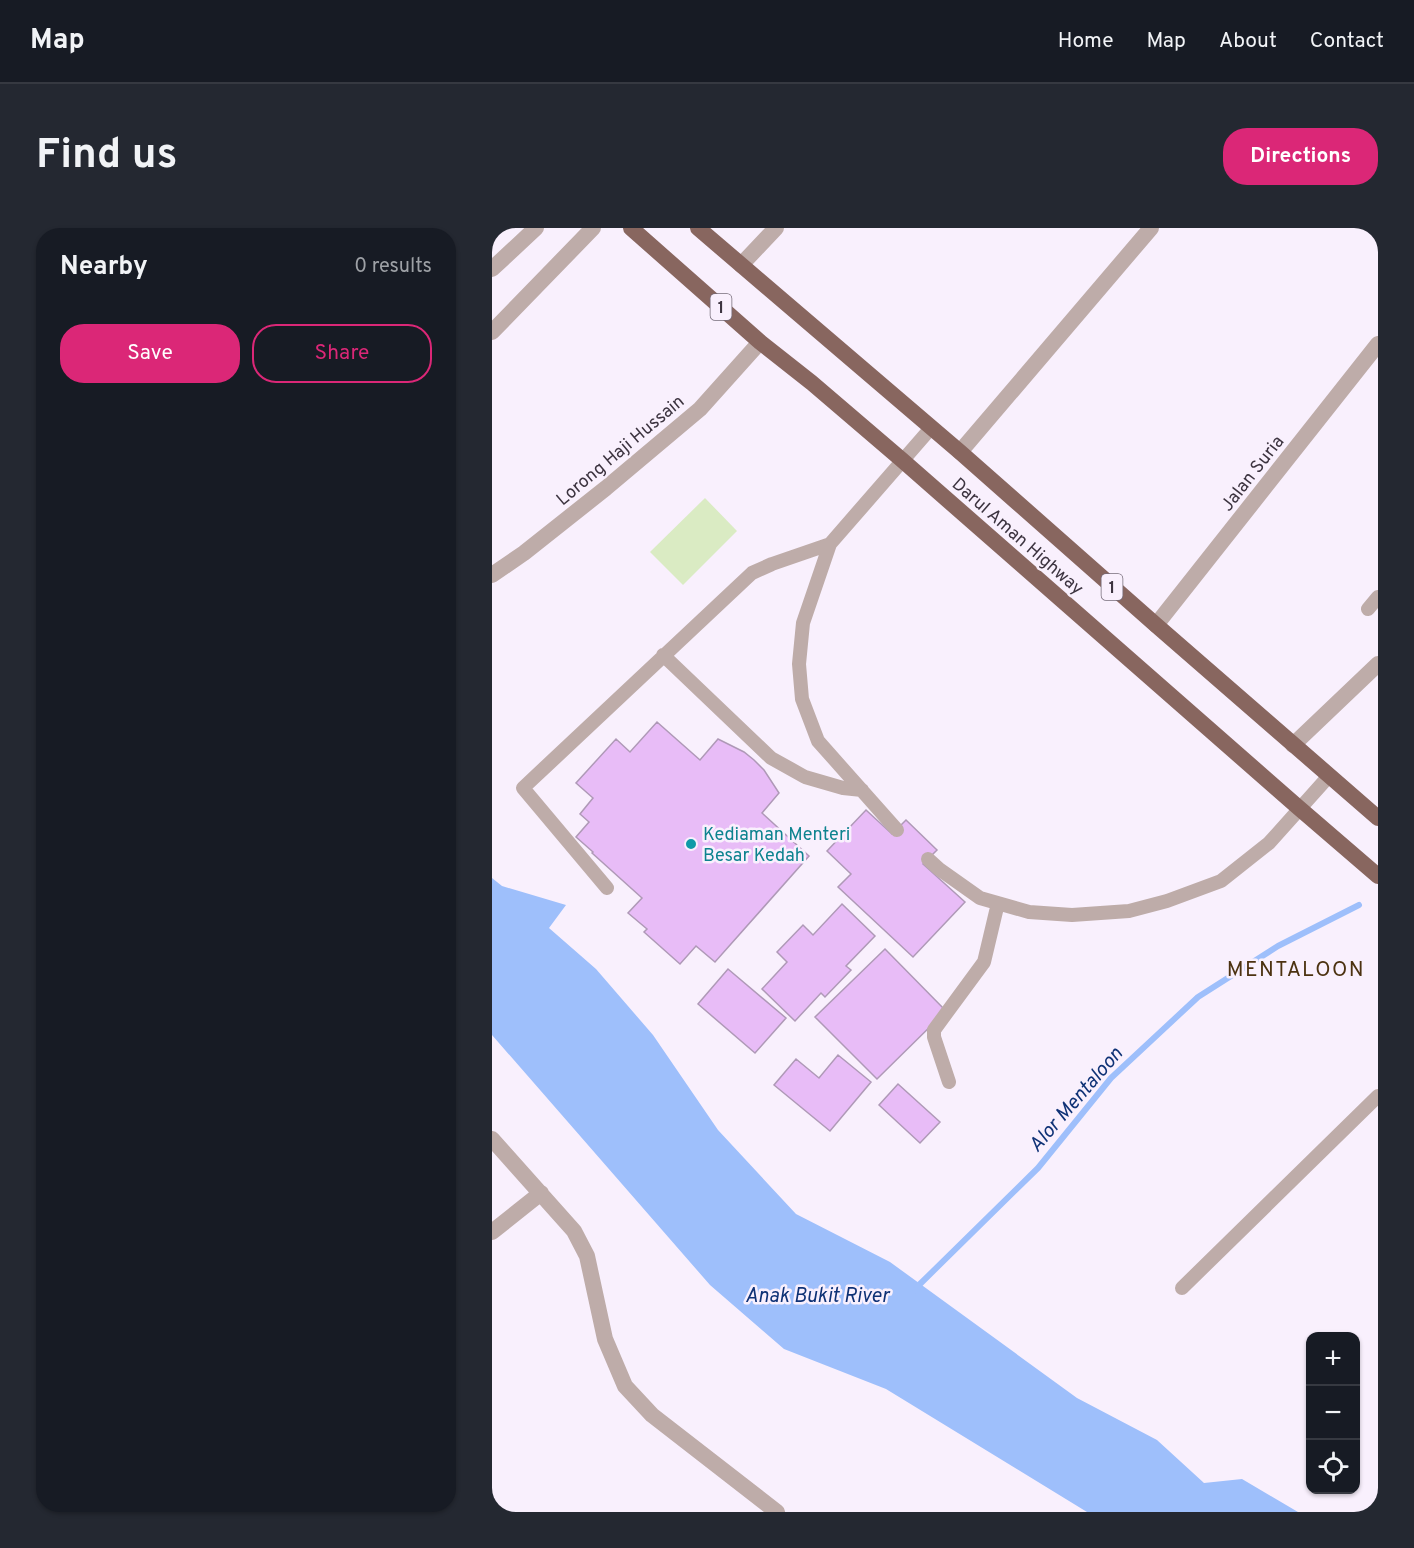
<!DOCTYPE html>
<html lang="en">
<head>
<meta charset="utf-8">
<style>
  :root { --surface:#171b24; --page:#242831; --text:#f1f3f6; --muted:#9ea1a6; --line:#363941; --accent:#db2777 }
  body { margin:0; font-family:Overpass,sans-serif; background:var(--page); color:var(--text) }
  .controls { position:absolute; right:18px; bottom:18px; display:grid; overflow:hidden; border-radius:12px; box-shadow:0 2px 4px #0004 }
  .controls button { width:54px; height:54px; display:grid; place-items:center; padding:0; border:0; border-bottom:2px solid var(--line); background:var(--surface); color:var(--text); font:30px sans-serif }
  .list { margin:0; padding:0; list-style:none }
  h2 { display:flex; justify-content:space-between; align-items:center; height:78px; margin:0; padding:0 24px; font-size:26px }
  h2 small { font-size:20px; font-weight:400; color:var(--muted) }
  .actions { display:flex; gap:12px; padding:18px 24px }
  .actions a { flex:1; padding:14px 0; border:2px solid var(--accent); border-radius:24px; text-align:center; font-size:21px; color:var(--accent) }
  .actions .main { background:var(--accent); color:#fff }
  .icon { flex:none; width:33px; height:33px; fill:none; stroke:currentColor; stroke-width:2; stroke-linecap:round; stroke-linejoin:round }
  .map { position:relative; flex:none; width:886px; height:1284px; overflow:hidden; border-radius:24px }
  header { display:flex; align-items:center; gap:36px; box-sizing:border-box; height:84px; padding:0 30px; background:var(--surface); border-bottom:2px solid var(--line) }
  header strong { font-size:28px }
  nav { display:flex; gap:33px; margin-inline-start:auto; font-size:21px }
  .intro { display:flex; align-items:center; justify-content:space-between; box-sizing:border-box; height:144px; padding:0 36px }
  h1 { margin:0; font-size:42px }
  .button { padding:15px 27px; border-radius:24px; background:var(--accent); color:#fff; font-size:21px; font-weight:700 }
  main { display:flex; gap:36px; padding:0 36px }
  aside { flex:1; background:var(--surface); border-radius:24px; box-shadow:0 2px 4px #0004 }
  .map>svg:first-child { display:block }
</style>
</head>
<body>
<header>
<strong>Map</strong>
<nav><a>Home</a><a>Map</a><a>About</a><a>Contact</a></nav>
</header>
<div class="intro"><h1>Find us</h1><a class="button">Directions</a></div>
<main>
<aside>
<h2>Nearby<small>0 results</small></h2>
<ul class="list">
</ul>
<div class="actions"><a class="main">Save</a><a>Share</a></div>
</aside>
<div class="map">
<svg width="886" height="1284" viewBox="0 0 886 1284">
  <rect width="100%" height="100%" fill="#f9f0fd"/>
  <path fill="#daebc3" d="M213,270L245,303L191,357L158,324Z"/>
  <path fill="#9ebffb" d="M0,650L10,658L74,677L57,700L104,741L161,807L226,902L304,986L398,1034L585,1170L665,1212L712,1255L750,1251L806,1284H595L394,1161L292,1121L218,1057L0,807Z"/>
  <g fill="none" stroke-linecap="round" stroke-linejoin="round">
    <path stroke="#9ebffb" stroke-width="6" d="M424,1062L428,1056L546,940L619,850L706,769L786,718L867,677"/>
  </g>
  <path fill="#e8bcf7" stroke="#af99b7" stroke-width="1.5" d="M165,494L208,532L226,511L252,524L262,532L272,542L287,565L270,585L317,628L223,734L204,718L188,736L152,704L155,701L136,685L150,670L100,625L101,624L84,609L97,594L88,586L101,570L84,555L124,511L138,524Z
    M374,582L400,606L414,592L445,622L431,636L473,674L421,729L346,659L359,646L335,623Z
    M350,676L383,708L354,738L359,742L333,769L329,765L303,793L270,761L295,734L285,724L311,697L321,707Z
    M393,721L454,783L385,851L323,789Z
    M236,741L294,790L263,825L206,776Z
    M346,827L379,854L338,903L282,857L304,831L327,850Z
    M406,856L448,894L428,915L387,877Z"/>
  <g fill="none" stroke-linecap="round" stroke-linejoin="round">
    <path stroke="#beaca9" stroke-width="14" d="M876,381L886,369
      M171,427L279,530L313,549L351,560L370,562
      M405,602L326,513L310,471L307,436L311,395L338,316L439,200
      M436,631L447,641L488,670L537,684L580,687L637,683L675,673L729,653L777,615L837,548
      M115,660L31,560L260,345L280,336L338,316
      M457,854L442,809V802L492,734L506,675
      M690,1060L886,868"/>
    <path stroke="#beaca9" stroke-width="16" d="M249,37L284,0
      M0,41L44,0
      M0,104L101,0
      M468,224L659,0
      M0,347L32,325L114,260L208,181L268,114
      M664,397L886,116
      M801,517L886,436
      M0,911L82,1003L95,1028L113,1111L133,1158L160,1187L285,1284
      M0,1004L49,965"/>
    <path stroke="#88665f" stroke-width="16" d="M139,0L268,114L320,155L410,232L807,580L886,648
      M206,0L468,224L664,397L886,590"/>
  </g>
  <circle fill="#0f9aa8" stroke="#f9f0fd" stroke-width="2" cx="199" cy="616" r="6"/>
  <g text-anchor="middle" stroke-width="5" stroke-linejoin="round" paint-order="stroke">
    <g fill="#f9f0fd" stroke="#756c79" stroke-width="1.5">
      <rect x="218.5" y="66" width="21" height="26" rx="4.5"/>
      <rect x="609.5" y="346" width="21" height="26" rx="4.5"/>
    </g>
    <g font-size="16" font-weight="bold" fill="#3d3440">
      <text x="229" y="85">1</text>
      <text x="620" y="365">1</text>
    </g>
    <g font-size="18" fill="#3d3440" stroke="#f9f0fd">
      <text transform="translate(128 222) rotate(-40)" y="6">Lorong Haji Hussain</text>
      <text transform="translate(760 245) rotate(-52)" y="6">Jalan Suria</text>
      <text transform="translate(526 308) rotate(41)" y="6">Darul Aman Highway</text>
    </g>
    <g font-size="18" fill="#0d838f" stroke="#f9f0fd" text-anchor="start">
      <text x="211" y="612">Kediaman Menteri<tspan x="211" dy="21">Besar Kedah</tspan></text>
    </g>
    <g font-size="20" font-style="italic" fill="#0f3276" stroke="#f9f0fd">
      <text transform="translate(583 871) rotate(-49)" y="7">Alor Mentaloon</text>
      <text x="325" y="1074">Anak Bukit River</text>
    </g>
    <g font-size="21" letter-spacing="1.5" fill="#4c3211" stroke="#f9f0fd">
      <text x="804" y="748">MENTALOON</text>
    </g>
  </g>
</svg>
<div class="controls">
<button>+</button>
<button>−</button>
<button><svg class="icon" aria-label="locate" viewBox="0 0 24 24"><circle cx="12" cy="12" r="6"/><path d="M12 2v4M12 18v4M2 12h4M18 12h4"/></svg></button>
</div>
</div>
</main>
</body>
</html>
